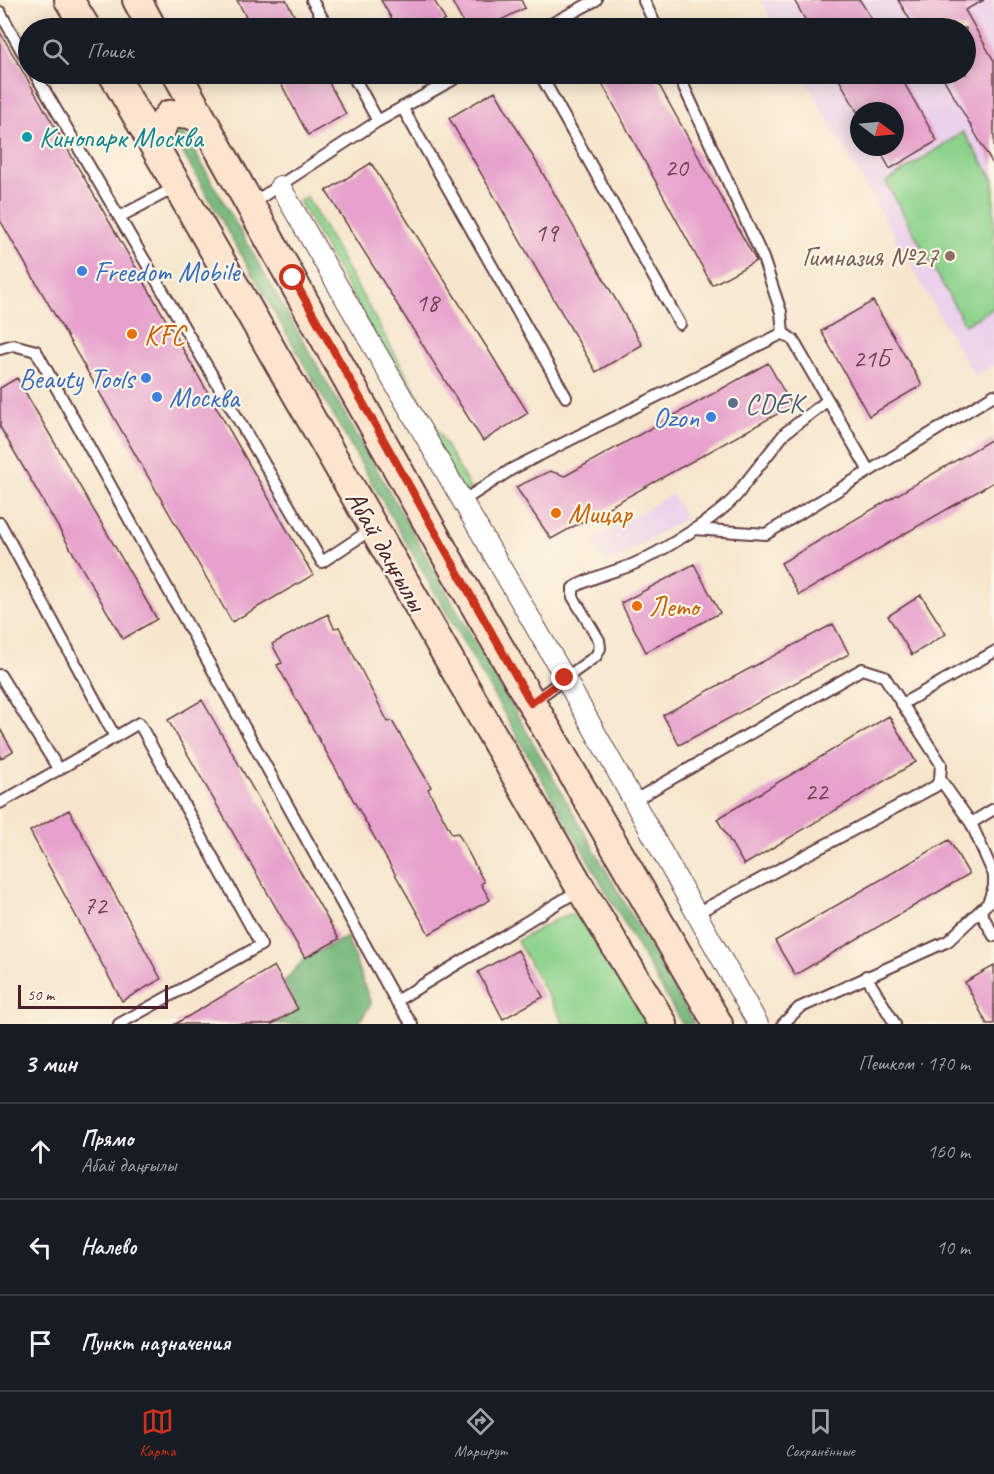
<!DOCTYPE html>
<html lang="ru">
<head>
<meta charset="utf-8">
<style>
  :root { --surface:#171b24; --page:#20242c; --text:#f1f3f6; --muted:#9ea1a6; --line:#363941; --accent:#c8321e }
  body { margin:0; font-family:Caveat,sans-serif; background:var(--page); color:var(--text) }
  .compass { position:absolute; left:850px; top:102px; width:54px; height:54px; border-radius:50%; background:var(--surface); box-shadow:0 3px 15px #0003; rotate:106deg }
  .scale { position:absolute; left:18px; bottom:15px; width:150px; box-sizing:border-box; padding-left:6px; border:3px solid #4a1f2b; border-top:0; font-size:16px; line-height:21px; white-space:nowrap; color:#4a1f2b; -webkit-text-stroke:4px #fcf5e5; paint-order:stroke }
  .stop { position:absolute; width:18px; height:18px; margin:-14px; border:4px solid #c8321e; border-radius:50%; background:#fff }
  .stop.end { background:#c8321e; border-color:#fff; box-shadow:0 2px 6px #0008 }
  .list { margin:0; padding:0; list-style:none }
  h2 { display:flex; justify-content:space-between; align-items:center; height:78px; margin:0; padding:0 24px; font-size:26px }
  h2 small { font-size:20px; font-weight:400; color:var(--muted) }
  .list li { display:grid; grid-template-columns:39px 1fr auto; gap:18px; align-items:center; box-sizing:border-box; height:96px; padding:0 24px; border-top:2px solid var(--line) }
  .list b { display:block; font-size:22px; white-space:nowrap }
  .list p { margin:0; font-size:20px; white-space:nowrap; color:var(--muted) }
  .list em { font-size:20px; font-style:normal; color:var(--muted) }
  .icon { flex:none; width:33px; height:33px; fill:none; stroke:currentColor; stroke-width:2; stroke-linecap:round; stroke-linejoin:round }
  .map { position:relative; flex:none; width:994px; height:1024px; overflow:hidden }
  .search { position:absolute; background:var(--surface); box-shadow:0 3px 15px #0003; left:18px; right:18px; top:18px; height:66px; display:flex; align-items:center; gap:15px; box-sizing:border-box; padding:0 21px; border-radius:33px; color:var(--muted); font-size:22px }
  .sheet { height:366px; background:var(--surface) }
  nav { display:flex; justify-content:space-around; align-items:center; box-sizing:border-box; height:84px; border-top:2px solid var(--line); background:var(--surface); font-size:16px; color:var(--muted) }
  nav a { display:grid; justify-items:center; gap:3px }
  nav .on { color:var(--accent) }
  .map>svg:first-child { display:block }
</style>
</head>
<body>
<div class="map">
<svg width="994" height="1024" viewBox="0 0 994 1024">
  <rect width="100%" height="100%" fill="#fcf5e5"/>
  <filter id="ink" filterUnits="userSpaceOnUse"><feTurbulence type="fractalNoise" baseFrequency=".0167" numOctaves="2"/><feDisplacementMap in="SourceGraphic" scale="12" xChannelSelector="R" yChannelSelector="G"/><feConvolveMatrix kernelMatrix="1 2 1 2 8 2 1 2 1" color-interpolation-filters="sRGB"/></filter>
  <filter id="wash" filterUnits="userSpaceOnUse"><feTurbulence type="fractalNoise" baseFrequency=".008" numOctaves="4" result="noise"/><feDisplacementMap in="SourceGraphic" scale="24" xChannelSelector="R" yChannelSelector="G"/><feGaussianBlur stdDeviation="1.35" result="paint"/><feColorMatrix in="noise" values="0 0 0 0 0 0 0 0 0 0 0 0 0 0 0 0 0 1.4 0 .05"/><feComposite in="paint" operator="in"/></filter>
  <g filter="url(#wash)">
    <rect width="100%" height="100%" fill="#f6e6cd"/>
    <path fill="#ebd1eb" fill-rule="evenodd" d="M760,0H994V365L974,376L802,74H966V28H776ZM859,111H895V147H859Z
      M672,494L686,518L607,564L593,540Z"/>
    <path fill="#8dd38c" stroke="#6c795c" stroke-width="1.5" d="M963,132L994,180V308L965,325L886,182Z
      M307,197L471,490L464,494L299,201Z
      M574,913H580L591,921L646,1024H564L517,941L557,919Z"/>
    <path fill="#72b578" stroke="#5e6a52" stroke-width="1.5" d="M180,126L694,1024H682L171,132Z
      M347,937L371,1004L358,1024H272L298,1009L283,983L305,958Z"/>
    <g id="blocks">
      <path fill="#e6a1cc" d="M237,0H286L301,28H252Z
        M381,0H434L445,20L429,28H397Z
        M451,0H521L525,8L485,28H466Z
        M794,0H860L877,28H810Z
        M898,0H984L965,10L994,61V166L941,74H966V28H915Z
        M0,32L313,575L232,622L0,220Z
        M276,74H324L346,114L308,135Z
        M597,74H653L756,261L712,285Z
        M836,74H899L937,141L890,169L878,147H895V111H859V115Z
        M495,91L642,345L596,372L449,118Z
        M371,163L528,413L483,441L326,191Z
        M873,301L922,385L869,416L821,331Z
        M768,363L792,406L551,539L516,487L550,471L565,476Z
        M17,378L157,619L123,639L0,427V388Z
        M994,438V482L799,595L781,563Z
        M694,564L720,613L646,652L621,603Z
        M921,595L946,634L912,655L888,616Z
        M328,614L334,628L339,627L388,722L392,721L431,787L428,789L452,834L458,833L484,882L481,884L490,900L429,934L277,665L282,663L272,644Z
        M833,624L849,654L679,745L663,715Z
        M202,700L339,939L305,958L168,720Z
        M889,716L916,762L744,865L717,819Z
        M0,729L13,751L0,759Z
        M69,810L161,979L122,1001L30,831Z
        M949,840L969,874L795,975L775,941Z
        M518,950L543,997L503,1019L478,972Z
        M274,966L298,1009L272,1024H175Z
        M994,966V1024H987L965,982Z"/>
    </g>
  </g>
  <g filter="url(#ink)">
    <use href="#blocks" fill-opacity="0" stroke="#643d43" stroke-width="1.5"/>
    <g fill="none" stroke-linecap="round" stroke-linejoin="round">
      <defs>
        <path id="lane" d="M312,0L328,28
          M644,1L657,28
          M0,12L28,62
          M544,28L596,0
          M35,74L322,562L372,529
          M352,74L378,121
          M540,74L680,324
          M678,74L763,258L781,312L783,333
          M402,107L566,397
          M251,204L378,121L463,74
          M121,216L176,187
          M0,349L13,345L36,351L396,1001L412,1024
          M461,502L512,469L783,333L793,340L869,471
          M0,523L115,737L0,803
          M694,529L766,534L994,395
          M0,675L59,770
          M531,703L596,656L600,648L599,640L573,597V588C591,577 610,573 629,566C656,555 731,511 743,486L785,433L828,400
          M902,704L994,652
          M115,737L139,723L261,945L119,1024
          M633,801L862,669L884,676L941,764L940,779L936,786L695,914
          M971,823L994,809
          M980,911L994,936
          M866,976L895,1024
          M396,1001L581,889
          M783,1024L799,1008L948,941L988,903L994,887V875L971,823L940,779"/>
        <path id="street" d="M280,186L565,678L758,1024"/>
        <path id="secondary" d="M69,0L86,28
          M137,0L152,28
          M113,74L581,889L663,1024
          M177,74L448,559L718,1024
          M159,152C159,137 159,127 169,115L188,113L202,120"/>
      </defs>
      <use href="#lane" stroke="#643d43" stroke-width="14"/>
      <use href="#street" stroke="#643d43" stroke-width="22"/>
      <use href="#secondary" stroke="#643d43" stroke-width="32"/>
      <use href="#lane" stroke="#fff" stroke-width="10"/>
      <use href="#street" stroke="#fff" stroke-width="20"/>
      <use href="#secondary" stroke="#fce5cf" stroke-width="28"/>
    </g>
  </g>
  <g fill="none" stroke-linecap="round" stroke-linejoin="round" filter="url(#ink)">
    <path stroke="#c8321e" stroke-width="8" d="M293,278L531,703L565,678"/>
  </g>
  <circle fill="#0f9aa8" stroke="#fcf5e5" stroke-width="2" cx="27" cy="137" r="6"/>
  <circle fill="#8d6e63" stroke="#fcf5e5" stroke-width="2" cx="950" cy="256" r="6"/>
  <g fill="#3f7fe0" stroke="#fcf5e5" stroke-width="2">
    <circle cx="82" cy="271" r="6"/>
    <circle cx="146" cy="378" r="6"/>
    <circle cx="157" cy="397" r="6"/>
    <circle cx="711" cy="417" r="6"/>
  </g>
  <g fill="#e8710a" stroke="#fcf5e5" stroke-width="2">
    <circle cx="132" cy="334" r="6"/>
    <circle cx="556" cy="513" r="6"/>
    <circle cx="637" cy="606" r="6"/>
  </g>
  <circle fill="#5c6f8a" stroke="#fcf5e5" stroke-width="2" cx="733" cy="403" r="6"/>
  <g text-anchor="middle" stroke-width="4.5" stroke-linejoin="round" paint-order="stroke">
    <g font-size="26" fill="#714053">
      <text x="676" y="176">20</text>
      <text x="546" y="241">19</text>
      <text x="427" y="311">18</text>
      <text x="871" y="367">21Б</text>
      <text x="816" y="800">22</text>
      <text x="95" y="914">72</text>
    </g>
    <g font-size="28" fill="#0d838f" stroke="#fcf5e5" text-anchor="start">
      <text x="39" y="147">Кинопарк Москва</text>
    </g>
    <g font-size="28" fill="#785e54" stroke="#fcf5e5" text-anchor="end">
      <text x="938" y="266">Гимназия №27</text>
    </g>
    <g font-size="28" fill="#366cbe" stroke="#fcf5e5" text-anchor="start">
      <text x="94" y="281">Freedom Mobile</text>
      <text x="134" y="388" text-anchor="end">Beauty Tools</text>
      <text x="169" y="407">Москва</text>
      <text x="699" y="427" text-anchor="end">Ozon</text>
    </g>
    <g font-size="28" fill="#c56008" stroke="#fcf5e5" text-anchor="start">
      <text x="144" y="344">KFC</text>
      <text x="568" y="523">Мицар</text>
      <text x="649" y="616">Лето</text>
    </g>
    <g font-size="28" fill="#4e5e75" stroke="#fcf5e5" text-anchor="start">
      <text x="745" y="413">CDEK</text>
    </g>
    <g font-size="28" fill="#4a1f2b" stroke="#fcf5e5">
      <text transform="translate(387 550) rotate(60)" y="10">Абай даңғылы</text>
    </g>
  </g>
</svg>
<svg class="compass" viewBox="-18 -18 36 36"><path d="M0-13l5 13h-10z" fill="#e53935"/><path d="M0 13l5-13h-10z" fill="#9ea1a6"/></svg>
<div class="scale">50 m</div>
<div class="stop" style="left:293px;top:278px"></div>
<div class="stop end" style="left:565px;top:678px"></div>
<div class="search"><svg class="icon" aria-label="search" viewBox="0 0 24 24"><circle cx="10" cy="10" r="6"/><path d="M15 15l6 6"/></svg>Поиск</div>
</div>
<section class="sheet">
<h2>3 мин<small>Пешком · 170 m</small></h2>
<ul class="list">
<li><svg class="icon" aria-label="ahead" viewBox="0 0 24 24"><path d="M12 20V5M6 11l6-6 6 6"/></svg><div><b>Прямо</b><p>Абай даңғылы</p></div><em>160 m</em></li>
<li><svg class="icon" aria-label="left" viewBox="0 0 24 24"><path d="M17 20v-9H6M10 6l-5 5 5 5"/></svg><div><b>Налево</b></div><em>10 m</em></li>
<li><svg class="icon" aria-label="arrive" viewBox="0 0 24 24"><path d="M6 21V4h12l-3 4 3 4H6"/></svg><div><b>Пункт назначения</b></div></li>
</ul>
</section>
<nav>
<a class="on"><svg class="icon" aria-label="map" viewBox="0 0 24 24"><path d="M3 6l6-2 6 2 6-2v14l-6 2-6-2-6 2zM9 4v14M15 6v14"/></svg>Карта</a>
<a><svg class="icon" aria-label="directions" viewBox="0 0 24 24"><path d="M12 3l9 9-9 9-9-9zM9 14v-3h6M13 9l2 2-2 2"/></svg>Маршрут</a>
<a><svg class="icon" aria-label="saved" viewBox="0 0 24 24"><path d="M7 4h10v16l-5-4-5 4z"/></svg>Сохранённые</a>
</nav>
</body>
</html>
